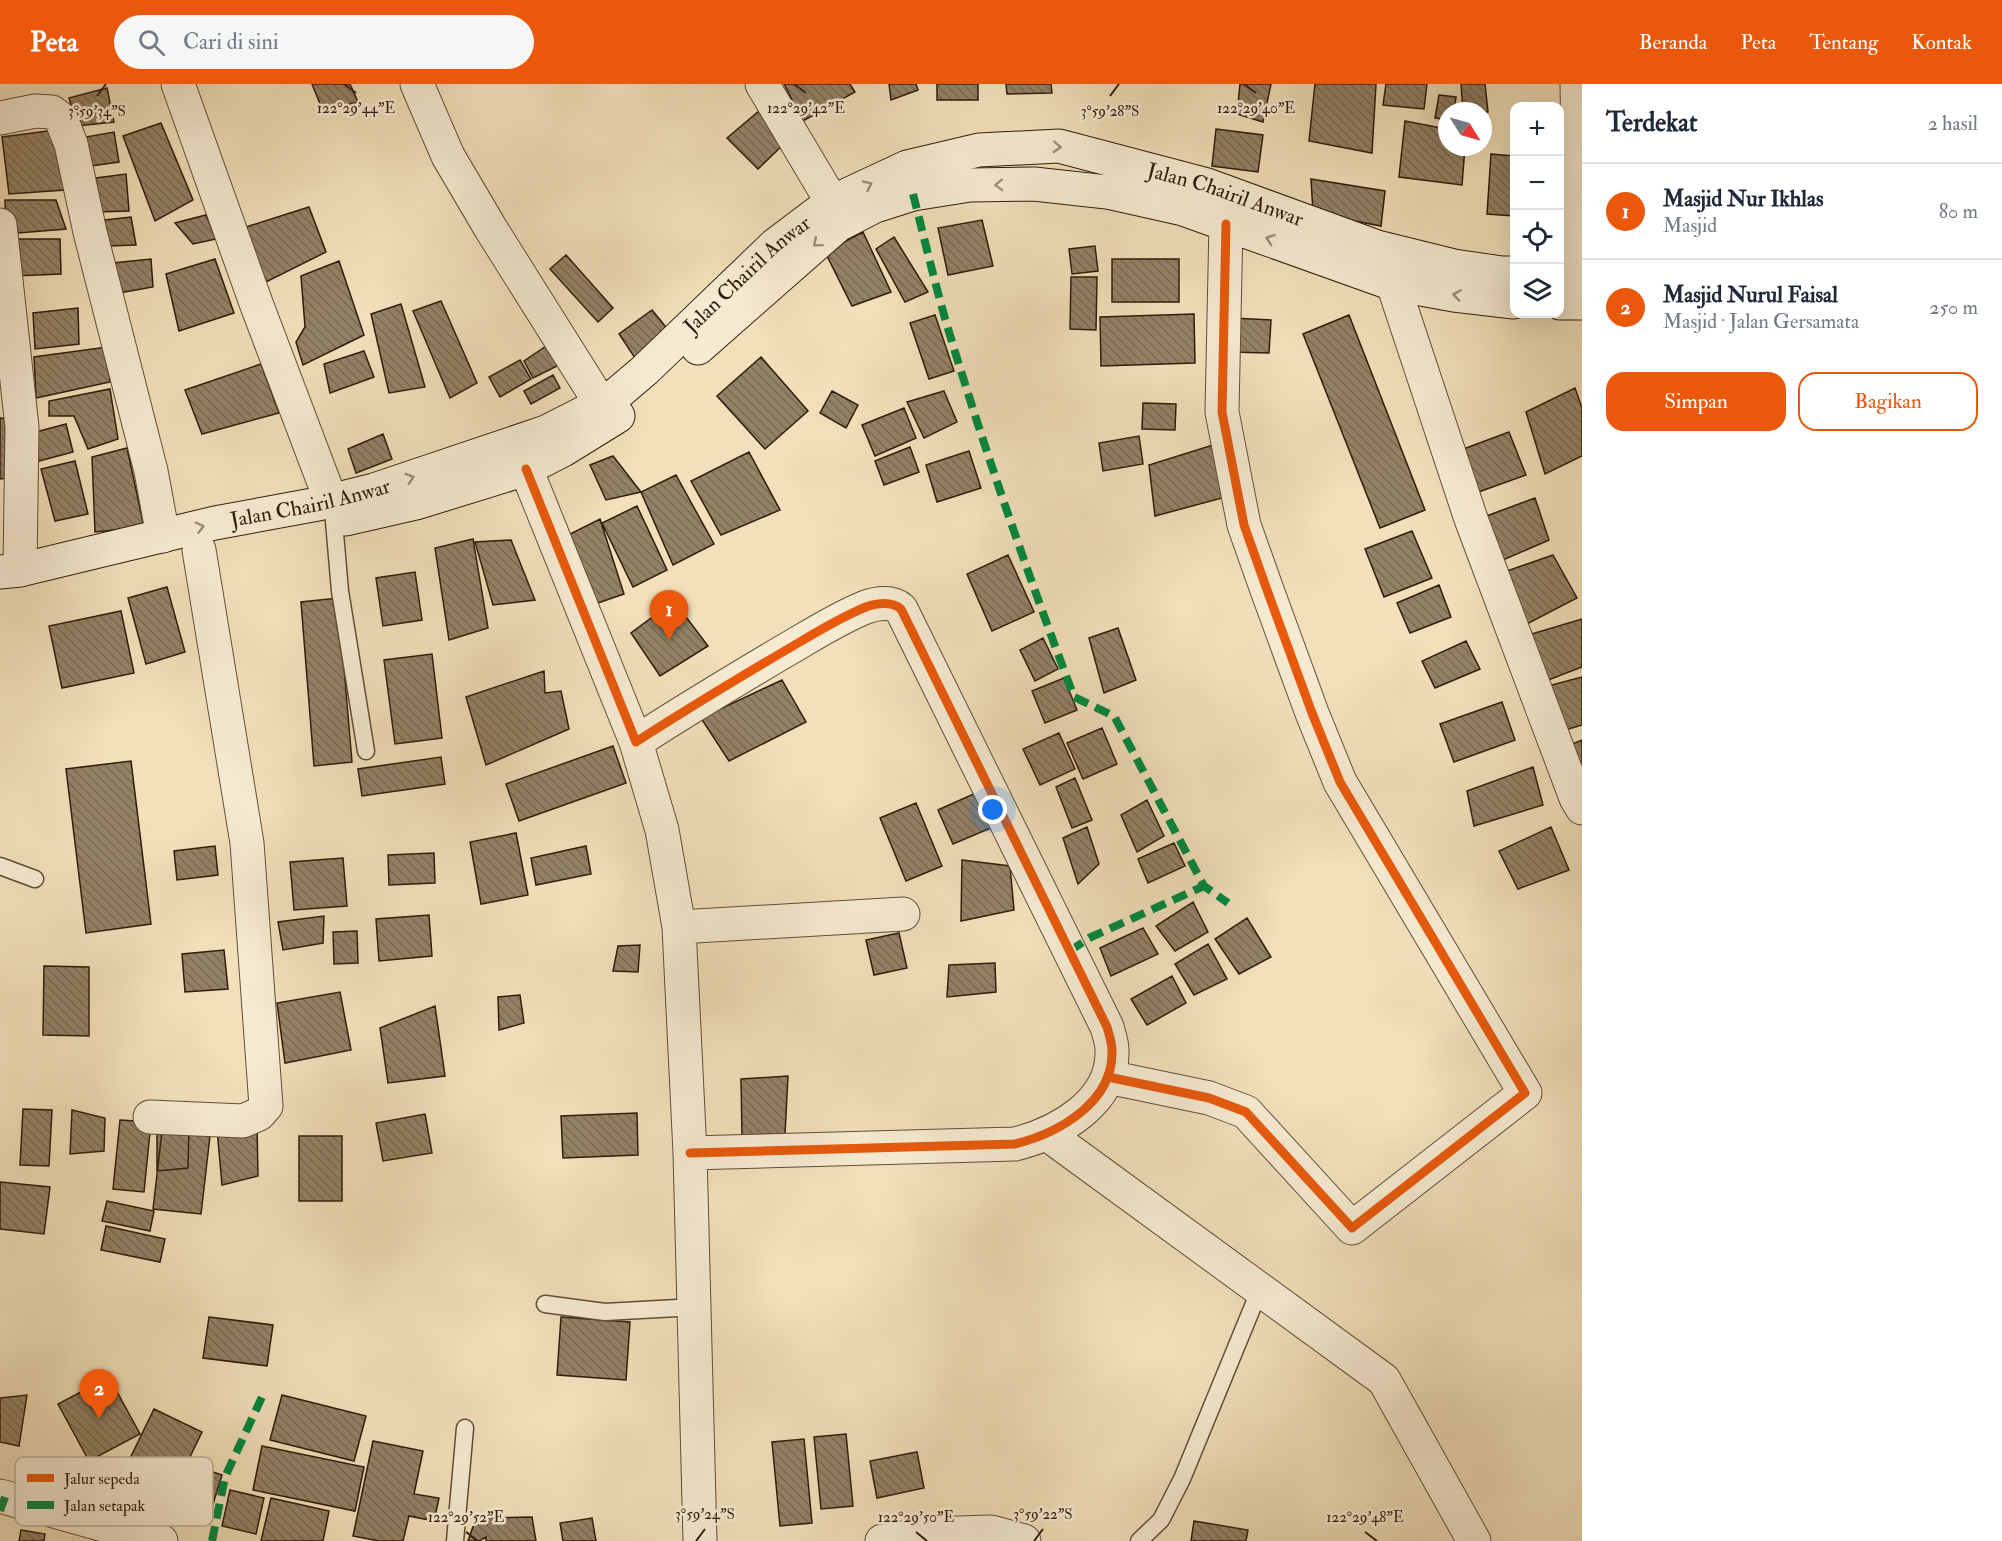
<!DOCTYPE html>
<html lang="id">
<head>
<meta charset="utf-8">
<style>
  :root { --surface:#fff; --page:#f6f6f7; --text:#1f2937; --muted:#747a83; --line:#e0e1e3; --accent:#ea580c }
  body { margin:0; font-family:"IM FELL Double Pica",serif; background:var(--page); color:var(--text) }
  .controls { position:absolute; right:18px; top:18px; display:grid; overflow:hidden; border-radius:12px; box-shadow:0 6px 24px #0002 }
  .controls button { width:54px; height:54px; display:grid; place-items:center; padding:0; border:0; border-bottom:2px solid var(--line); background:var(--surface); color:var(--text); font:30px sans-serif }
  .compass { position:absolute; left:1438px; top:18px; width:54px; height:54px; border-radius:50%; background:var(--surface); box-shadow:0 6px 24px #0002; rotate:127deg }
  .you { position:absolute; left:993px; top:726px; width:21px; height:21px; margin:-15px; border:4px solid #fff; border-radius:50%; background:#1a73e8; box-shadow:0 0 0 9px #1a73e833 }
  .badge { display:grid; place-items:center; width:39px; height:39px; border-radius:50%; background:var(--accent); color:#fff; font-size:20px; font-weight:700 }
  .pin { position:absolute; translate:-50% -50px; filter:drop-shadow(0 2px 3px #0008) }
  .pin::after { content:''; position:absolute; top:32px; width:21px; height:18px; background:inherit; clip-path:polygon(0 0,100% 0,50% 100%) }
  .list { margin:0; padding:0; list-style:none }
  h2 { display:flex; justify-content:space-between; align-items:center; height:78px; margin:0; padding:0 24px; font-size:26px }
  h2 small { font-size:20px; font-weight:400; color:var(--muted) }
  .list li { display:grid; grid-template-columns:39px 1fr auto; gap:18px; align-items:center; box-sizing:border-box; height:96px; padding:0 24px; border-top:2px solid var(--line) }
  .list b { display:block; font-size:22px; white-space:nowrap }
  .list p { margin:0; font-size:20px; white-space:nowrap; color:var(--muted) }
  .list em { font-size:20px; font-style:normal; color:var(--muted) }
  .actions { display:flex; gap:12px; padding:18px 24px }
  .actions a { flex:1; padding:14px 0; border:2px solid var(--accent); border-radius:18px; text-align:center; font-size:21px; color:var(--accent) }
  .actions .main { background:var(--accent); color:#fff }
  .icon { flex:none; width:33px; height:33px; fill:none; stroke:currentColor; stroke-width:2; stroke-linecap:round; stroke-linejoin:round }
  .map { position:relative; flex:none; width:1582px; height:1457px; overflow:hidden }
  header { display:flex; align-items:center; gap:36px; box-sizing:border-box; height:84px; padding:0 30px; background:var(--accent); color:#fff }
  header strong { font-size:28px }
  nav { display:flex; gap:33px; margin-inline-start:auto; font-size:21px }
  .search { width:420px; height:54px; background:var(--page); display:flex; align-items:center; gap:15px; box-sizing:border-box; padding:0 21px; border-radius:33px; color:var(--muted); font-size:22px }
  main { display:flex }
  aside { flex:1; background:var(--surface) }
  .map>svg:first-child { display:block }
</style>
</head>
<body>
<header>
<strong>Peta</strong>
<div class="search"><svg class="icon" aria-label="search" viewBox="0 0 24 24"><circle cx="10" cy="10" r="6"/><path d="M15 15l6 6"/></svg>Cari di sini</div>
<nav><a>Beranda</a><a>Peta</a><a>Tentang</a><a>Kontak</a></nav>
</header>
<main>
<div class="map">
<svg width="1582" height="1457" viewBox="0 0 1582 1457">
  <defs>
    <pattern id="building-back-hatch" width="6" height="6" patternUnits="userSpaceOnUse" patternTransform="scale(1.5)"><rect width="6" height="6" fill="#948266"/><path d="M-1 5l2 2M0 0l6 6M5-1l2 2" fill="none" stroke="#796a52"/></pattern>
  </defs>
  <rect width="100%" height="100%" fill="#f1e0ba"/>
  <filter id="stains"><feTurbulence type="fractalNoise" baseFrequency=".00333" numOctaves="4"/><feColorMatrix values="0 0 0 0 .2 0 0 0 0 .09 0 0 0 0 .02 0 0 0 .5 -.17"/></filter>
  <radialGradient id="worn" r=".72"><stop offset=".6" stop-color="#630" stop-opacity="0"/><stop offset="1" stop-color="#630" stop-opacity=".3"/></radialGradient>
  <path fill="url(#building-back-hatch)" stroke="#2f1c0b" stroke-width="1.5" d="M312,0H350L358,18L323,27Z
    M784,0H850L855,8L803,37Z
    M889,0H916L918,6L891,16Z
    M937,0H978V16H937Z
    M1006,0H1051L1052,9L1007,10Z
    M1240,0H1271L1263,38L1237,30Z
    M1315,0H1376L1372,69L1309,57Z
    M1386,0H1427L1424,25L1383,21Z
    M1461,0H1485L1488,28L1463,27Z
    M107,4L114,38L77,42L69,14Z
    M1439,11L1456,13L1454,27H1447V36L1435,34Z
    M765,22L789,55L758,85L727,54Z
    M1405,37L1447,45V63H1465L1462,101L1399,93Z
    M161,39L193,116L155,137L123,52Z
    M1216,45L1263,51L1258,88L1212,82Z
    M55,46L65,106L9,110L2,53Z
    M114,48L119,78L84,83L80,54Z
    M1491,70L1514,72V132L1487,130Z
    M126,90L129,127L97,128L96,94Z
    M1311,95L1385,107L1381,142L1313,129Z
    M5,116H56L66,145L6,150Z
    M309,123L326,168L262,200L246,143Z
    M206,131L216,155L193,160L175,139Z
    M131,133L136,161L107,162L105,136Z
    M982,136L993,182L948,191L938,144Z
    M863,148L891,208L852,222L825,168Z
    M894,153L928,208L905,218L876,165Z
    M13,155H60L61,190L13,192Z
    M1095,162L1098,187L1072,190L1069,165Z
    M566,171L613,224L598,238L550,185Z
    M151,175L153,203L113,210V179Z
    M215,175L234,229L179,247L166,190Z
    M1112,175H1179V218H1112Z
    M339,177L364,251L303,281L296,258L305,243L301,192Z
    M1071,193H1097L1096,246L1070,245Z
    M441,217L477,299L450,314L413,227Z
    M401,220L425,303L389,309L371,230Z
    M78,224L79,260L35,265L33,229Z
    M652,226L669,247L635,274L619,250Z
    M1194,230L1195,279L1101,282L1100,233Z
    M935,231L954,287L929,295L910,239Z
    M1349,231L1425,426L1380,444L1303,250Z
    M1232,234L1271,236L1269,269L1230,268Z
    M555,256L567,277L533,294L524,277Z
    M107,263L110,298L36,314L34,273Z
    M364,267L374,293L330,309L324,280Z
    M761,273L808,327L765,365L717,312Z
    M520,276L531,295L500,313L489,293Z
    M261,280L279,329L202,350L185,306Z
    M553,291L560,304L531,320L524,307Z
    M1575,304L1582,324V372L1545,390L1526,328Z
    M110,305L118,355L88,365L74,332H49V317Z
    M832,307L858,321L846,344L820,329Z
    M944,307L957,338L924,354L907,318Z
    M1143,319L1176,320L1175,346L1142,345Z
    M904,324L916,354L875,372L862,341Z
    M0,334L8,335L6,394L0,395Z
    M66,340L73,368L39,377L32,349Z
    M1509,348L1526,391L1473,410L1458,367Z
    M383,350L392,375L356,389L348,365Z
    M1139,352L1143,380L1103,387L1099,359Z
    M1213,361L1222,414L1155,432L1149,381Z
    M910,363L919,388L884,401L875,377Z
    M127,364L144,443L95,448L92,373Z
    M969,367L981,404L937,418L926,381Z
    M749,368L780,426L721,451L691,397Z
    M613,372L641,408L606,416L590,381Z
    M75,377L88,430L55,437L41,385Z
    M676,391L714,460L673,481L641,408Z
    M1535,414L1549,456L1496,479L1481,434Z
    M637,422L667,486L633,503L602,439Z
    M600,435L624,510L592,521L560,455Z
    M1412,447L1432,494L1384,513L1365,465Z
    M473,455L488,544L449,556L435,464Z
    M511,456L535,516L493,521L475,458Z
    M1008,471L1034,528L992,547L967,490Z
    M1553,471L1577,514L1525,541L1507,487Z
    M415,488L422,536L383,542L376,494Z
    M1439,501L1451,533L1410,549L1397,519Z
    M167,503L185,568L146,580L128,514Z
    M338,514L352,678L314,682L301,518Z
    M674,517L708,562L660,592L631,549Z
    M121,527L134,589L62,604L49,542Z
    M1582,535V583L1543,598L1525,552Z
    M1118,544L1136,596L1104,609L1089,554Z
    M1043,554L1058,585L1035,597L1020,566Z
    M1466,557L1480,585L1435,604L1422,577Z
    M432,570L442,654L395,660L384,576Z
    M544,587L545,609L561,607L569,645L486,681L466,613Z
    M1582,593V641L1565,646L1548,602Z
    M1064,594L1077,626L1045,639L1032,607Z
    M782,596L806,638L729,677L701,634Z
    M1502,618L1515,656L1454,678L1440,640Z
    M1102,644L1117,680L1083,695L1067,659Z
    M1059,649L1075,685L1040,701L1023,665Z
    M1582,656V703L1565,663Z
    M613,662L626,699L519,737L506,700Z
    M441,673L445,700L362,712L358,685Z
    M131,677L151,840L86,849L66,685Z
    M1533,683L1543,721L1474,742L1467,707Z
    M1075,694L1092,736L1072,744L1056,703Z
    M978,708L993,743L953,760L938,726Z
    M1147,716L1164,752L1137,768L1121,731Z
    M916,719L942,782L906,797L880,734Z
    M1087,743L1099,780L1078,800L1063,754Z
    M1551,743L1569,786L1518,805L1499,767Z
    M516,749L528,811L481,820L470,758Z
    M1174,759L1185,782L1148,799L1138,775Z
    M215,762L218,791L177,796L174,767Z
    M586,762L591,790L536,801L531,774Z
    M434,769L435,799L389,801L388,771Z
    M343,774L347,822L294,826L290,778Z
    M962,776L1010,782L1014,826L961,837Z
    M1193,818L1208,848L1175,867L1156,842Z
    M429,831L432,872L379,877L376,835Z
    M324,832L323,859L283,866L278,838Z
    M1247,834L1271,873L1239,890L1215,855Z
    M1143,844L1158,870L1111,892L1100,864Z
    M357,847L358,879L334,880L333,848Z
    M899,849L907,884L874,891L866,856Z
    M1208,860L1227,895L1194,911L1175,880Z
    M640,861L638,888L613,887L618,862Z
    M224,866L228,905L185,908L182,870Z
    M995,879L996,908L947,913L949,881Z
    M44,882L89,883V952L43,951Z
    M1172,892L1186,919L1147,941L1131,915Z
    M340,908L351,966L285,979L277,919Z
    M520,911L524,939L499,946L498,913Z
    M435,922L445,992L388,999L380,944Z
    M788,992L785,1050L742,1051L741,995Z
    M23,1025L52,1026L49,1082L20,1081Z
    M72,1026L105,1034L104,1067L70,1070Z
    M637,1029L638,1071L563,1074L561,1032Z
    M425,1030L432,1069L383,1077L376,1039Z
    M120,1036L151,1038L144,1108L113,1105Z
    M157,1041L189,1044L188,1084L157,1087Z
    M257,1041L258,1092L222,1101L217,1045Z
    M162,1047L210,1052L201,1130L153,1125Z
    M299,1052H342V1117H299Z
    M0,1098L50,1103L44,1150L0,1145Z
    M107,1117L154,1127L150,1147L102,1137Z
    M106,1142L165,1155L160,1178L101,1166Z
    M209,1233L273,1241L267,1282L203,1274Z
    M561,1233L630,1238L626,1296L557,1291Z
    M109,1293L140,1350L89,1377L58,1320Z
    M27,1311L19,1362L0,1358V1314Z
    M282,1311L366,1332L354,1377L270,1356Z
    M154,1325L202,1348L169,1416L121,1393Z
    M846,1350L853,1422L821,1425L814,1353Z
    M804,1355L812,1439L780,1442L772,1358Z
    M373,1357L423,1367L414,1410L439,1414L434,1437L409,1432L403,1457H379L353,1452Z
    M262,1362L364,1383L355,1427L253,1406Z
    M917,1368L924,1404L877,1414L870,1377Z
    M192,1381L222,1391L209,1433L178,1423Z
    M230,1406L264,1414L256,1450L222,1442Z
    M271,1414L329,1427L323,1457H261Z
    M532,1433L536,1457H486V1453L479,1457H468L476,1434Z
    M592,1434L596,1457H563L560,1439Z
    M1194,1437L1248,1446L1246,1457H1191Z
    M21,1446L45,1450L44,1457H19Z"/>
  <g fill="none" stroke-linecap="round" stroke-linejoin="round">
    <defs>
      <path id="lane" d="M333,426L340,507L366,667
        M0,782L35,795
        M545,1220L605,1228L695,1223
        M455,1457L465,1344
        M1139,1457L1161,1436L1182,1395L1260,1205"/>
      <path id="street" d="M178,0L256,219L331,417
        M417,0L448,72L491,145L601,320
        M762,0L832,118
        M1577,0L1580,190
        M0,34L35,27L52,28L61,35L71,60L90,148L151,387L163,452
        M0,141L22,343L20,486
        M1395,175L1393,200L1471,435L1576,714L1582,724
        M526,385L636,658C684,627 732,598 781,569C809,553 836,535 866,523C877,519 892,517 901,525L1107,943C1109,950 1112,959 1112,966C1114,1018 1059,1049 1015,1060L690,1069
        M636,658L662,746L679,843L690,1069L700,1457
        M679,843L903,830
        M1108,993L1209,1014L1246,1028L1352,1144L1525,1009L1340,698L1312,629L1267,506L1244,441L1222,328L1226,140
        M150,1033L243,1037L259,1030L266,1022L247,759L199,466
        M1047,1050L1384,1296L1474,1457
        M0,1412L161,1457
        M882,1457L928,1450L991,1448L1024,1457"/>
      <g id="secondary">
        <path d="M1560,190H1582"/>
        <path d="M1560,219H1582"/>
        <path d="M698,264L838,141L875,122L913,110L970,101L1034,100L1107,108L1183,125L1393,200L1454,211L1514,218"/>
        <path d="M346,435L416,419L526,385L563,366L618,332"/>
        <path id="s1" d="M0,488L20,486L215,439L318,420L374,406L546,348L601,320L618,309L645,286L775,161L832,118L907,83L979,66L1059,62L1207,101L1377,163L1454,182L1502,189H1514"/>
      </g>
    </defs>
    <use href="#lane" stroke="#604d37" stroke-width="19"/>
    <use href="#street" stroke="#604d37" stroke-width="35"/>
    <use href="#secondary" stroke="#2f1c0b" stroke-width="35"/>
    <use href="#lane" stroke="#f6ebd2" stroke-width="16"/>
    <use href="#street" stroke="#f6ebd2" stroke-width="33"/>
    <use href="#secondary" stroke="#f6ebd2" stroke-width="33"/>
    <path stroke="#00873e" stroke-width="8" stroke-dasharray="15 8" stroke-linecap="butt" d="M913,110C924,153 934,196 946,238C984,365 1028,490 1074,613L1114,632L1204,802L1228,819
      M1070,867L1089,854L1204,802
      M0,1427L5,1413
      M212,1457L225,1393L262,1313"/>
    <defs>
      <path id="cycleway" d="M526,385L636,658C684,627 732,598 781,569C809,553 836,535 866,523C877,519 892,517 901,525L1107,943C1109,950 1112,959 1112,966C1114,1018 1059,1049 1015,1060L690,1069
        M1108,993L1209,1014L1246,1028L1352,1144L1525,1009L1340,698L1312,629L1267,506L1244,441L1222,328L1226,140"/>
    </defs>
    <use href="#cycleway" stroke="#f6ebd2" stroke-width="13"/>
    <use href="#cycleway" stroke="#e8590c" stroke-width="9"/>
  </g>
  <defs><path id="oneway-chevron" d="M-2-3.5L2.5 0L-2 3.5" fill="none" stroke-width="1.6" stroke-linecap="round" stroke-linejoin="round" transform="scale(1.5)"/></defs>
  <g stroke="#9c8e78">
    <use href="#oneway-chevron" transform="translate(1057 63) rotate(4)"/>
    <use href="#oneway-chevron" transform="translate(868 101) rotate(-25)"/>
    <use href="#oneway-chevron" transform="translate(999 101) rotate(178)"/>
    <use href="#oneway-chevron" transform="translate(1270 155) rotate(-161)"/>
    <use href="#oneway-chevron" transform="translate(817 159) rotate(140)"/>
    <use href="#oneway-chevron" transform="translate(1457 211) rotate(-171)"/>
    <use href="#oneway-chevron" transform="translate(410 394) rotate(-18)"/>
    <use href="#oneway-chevron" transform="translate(200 443) rotate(-15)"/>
  </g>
  <path fill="none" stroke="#2f1c0b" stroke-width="2" d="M344,0L356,9M794,0L806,9M1244,0L1256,9M97,12L106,0M1110,12L1119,0M466,1448L478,1457M916,1448L927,1457M1365,1448L1377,1457M696,1457L705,1445M1034,1457L1043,1445"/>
  <g text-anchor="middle" stroke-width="5" stroke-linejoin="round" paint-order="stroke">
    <g font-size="21" fill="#2f1c0b" stroke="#f6ebd2">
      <text dy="7" stroke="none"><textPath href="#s1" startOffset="1344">Jalan Chairil Anwar</textPath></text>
      <text dy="7" stroke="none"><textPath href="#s1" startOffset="822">Jalan Chairil Anwar</textPath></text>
      <text dy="7" stroke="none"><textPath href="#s1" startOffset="318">Jalan Chairil Anwar</textPath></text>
    </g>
  </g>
  <rect x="15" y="1373" width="198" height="69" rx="9" fill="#f6ebd2" stroke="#baad96" stroke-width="1.5"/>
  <rect x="27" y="1390" width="27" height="8" fill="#e8590c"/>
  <rect x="27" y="1417" width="27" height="8" fill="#00873e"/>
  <g font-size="16" fill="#2f1c0b">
    <text x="64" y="1400">Jalur sepeda</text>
    <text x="64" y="1427">Jalan setapak</text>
  </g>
  <g font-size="15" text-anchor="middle" fill="#2f1c0b" stroke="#f6ebd2" stroke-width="5" stroke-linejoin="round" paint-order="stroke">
    <text x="356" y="29">122°29'44"E</text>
    <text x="1256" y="29">122°29'40"E</text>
    <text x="806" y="29">122°29'42"E</text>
    <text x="97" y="32">3°59'34"S</text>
    <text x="1110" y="32">3°59'28"S</text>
    <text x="705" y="1435">3°59'24"S</text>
    <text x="1043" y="1435">3°59'22"S</text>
    <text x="466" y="1438">122°29'52"E</text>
    <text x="916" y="1438">122°29'50"E</text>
    <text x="1365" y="1438">122°29'48"E</text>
  </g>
  <rect width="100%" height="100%" filter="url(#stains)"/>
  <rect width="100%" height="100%" fill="url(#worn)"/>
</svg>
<div class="controls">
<button>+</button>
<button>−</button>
<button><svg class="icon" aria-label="locate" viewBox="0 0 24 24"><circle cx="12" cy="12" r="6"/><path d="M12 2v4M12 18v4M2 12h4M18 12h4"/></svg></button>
<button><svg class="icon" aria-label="layers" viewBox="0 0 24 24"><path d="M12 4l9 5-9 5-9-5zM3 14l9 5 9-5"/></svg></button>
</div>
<svg class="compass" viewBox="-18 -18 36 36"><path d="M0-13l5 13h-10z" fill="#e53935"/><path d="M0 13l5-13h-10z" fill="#747a83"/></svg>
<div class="you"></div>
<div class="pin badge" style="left:669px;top:556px">1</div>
<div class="pin badge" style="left:99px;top:1335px">2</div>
</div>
<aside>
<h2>Terdekat<small>2 hasil</small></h2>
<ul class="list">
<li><span class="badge">1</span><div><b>Masjid Nur Ikhlas</b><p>Masjid</p></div><em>80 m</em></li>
<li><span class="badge">2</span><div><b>Masjid Nurul Faisal</b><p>Masjid · Jalan Gersamata</p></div><em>250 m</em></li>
</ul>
<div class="actions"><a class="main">Simpan</a><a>Bagikan</a></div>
</aside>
</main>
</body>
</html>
